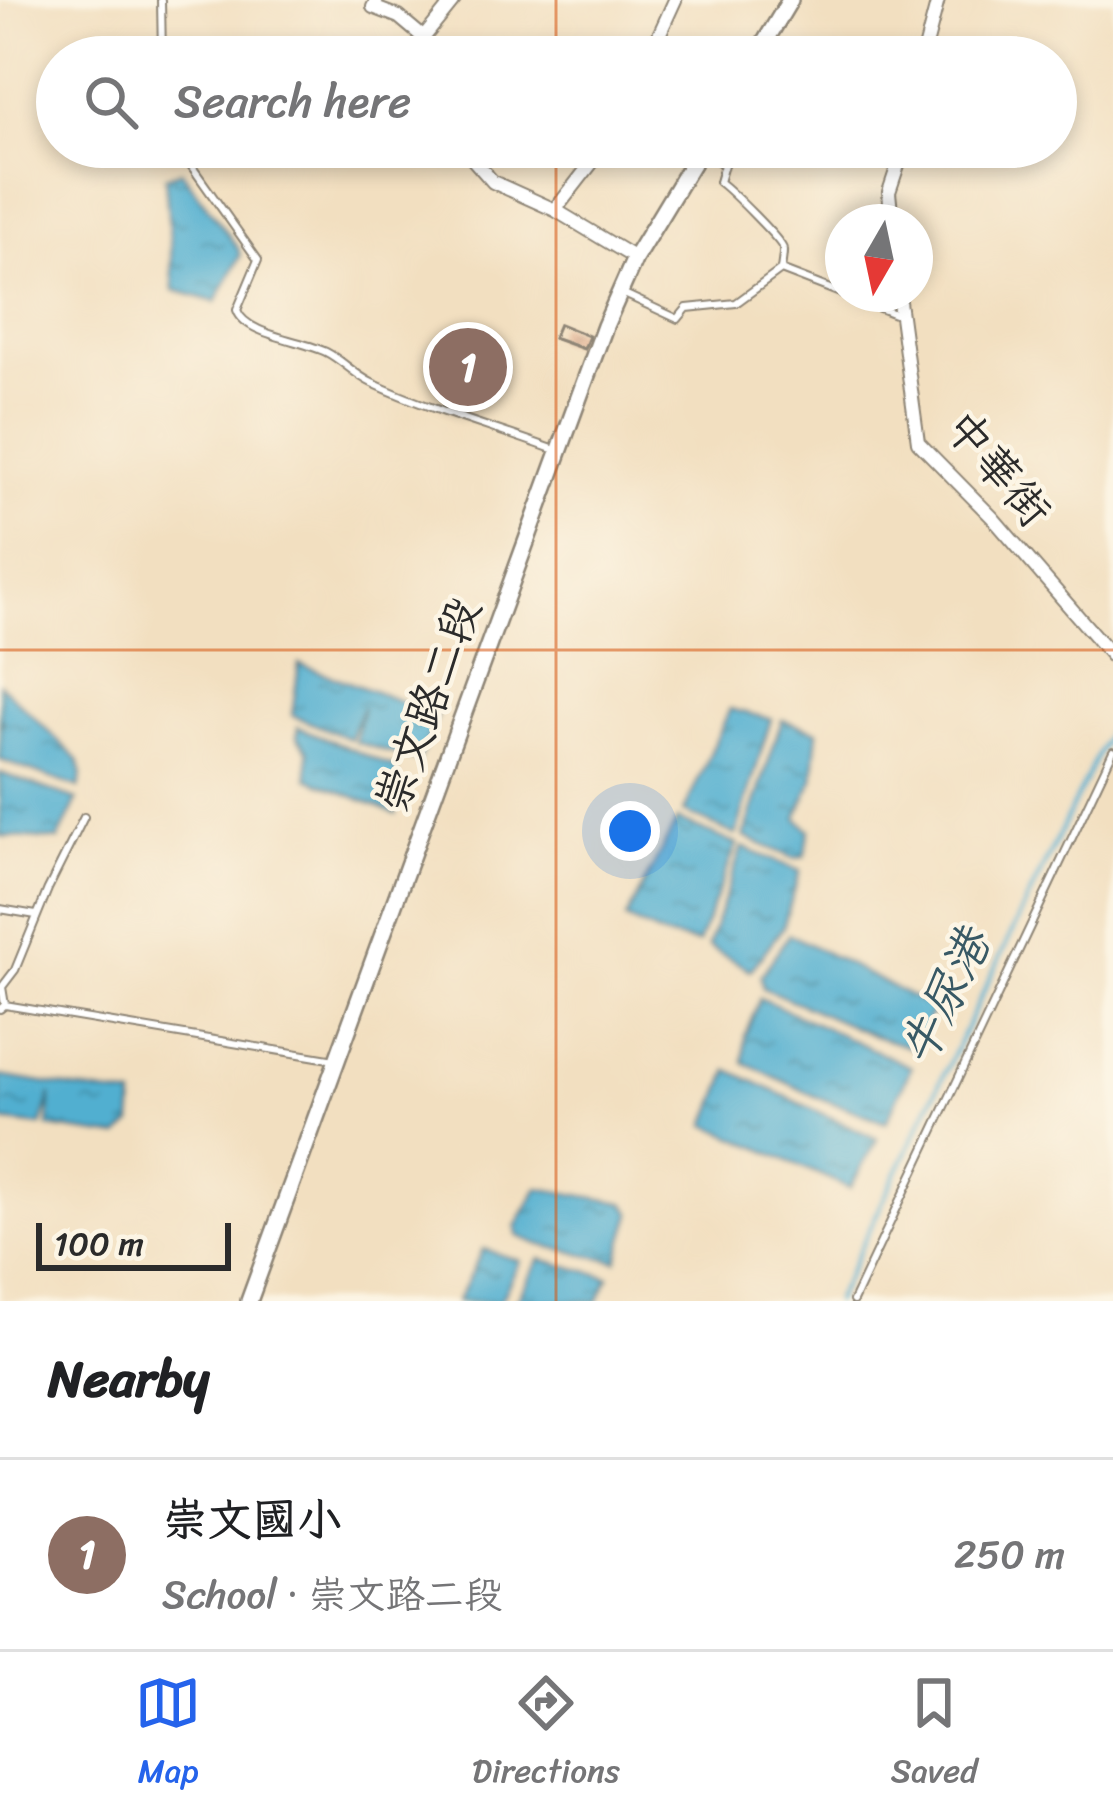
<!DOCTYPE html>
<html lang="en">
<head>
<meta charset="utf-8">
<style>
  :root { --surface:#fff; --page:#f2f2f2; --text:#202124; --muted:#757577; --line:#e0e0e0; --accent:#2563eb }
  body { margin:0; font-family:Sriracha,"LXGW WenKai TC",sans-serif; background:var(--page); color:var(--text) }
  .compass { position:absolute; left:825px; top:204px; width:108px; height:108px; border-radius:50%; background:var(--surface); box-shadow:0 6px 18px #0003; rotate:189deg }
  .scale { position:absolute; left:36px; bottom:30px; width:195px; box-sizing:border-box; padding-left:12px; border:6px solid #2b2b2b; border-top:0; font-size:33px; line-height:42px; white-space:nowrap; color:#2b2b2b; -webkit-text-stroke:9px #fcf5e5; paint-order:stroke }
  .you { position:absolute; left:630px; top:831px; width:42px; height:42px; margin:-30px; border:9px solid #fff; border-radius:50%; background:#1a73e8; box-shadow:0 0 0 18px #1a73e833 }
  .badge { display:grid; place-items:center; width:78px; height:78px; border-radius:50%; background:var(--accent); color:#fff; font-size:39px; font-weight:700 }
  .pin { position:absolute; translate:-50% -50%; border:6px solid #fff; box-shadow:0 3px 12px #0006 }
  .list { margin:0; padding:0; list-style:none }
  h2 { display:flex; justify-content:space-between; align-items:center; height:156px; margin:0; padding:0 48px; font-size:51px }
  h2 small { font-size:39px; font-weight:400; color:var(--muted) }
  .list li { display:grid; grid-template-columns:78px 1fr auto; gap:36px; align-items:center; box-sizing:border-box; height:192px; padding:0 48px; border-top:3px solid var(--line) }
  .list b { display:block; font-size:45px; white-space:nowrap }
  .list p { margin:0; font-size:39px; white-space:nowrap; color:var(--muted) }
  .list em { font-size:39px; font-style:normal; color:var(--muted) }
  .icon { flex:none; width:66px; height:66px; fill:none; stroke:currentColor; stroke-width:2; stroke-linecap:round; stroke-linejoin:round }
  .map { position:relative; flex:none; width:1113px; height:1301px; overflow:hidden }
  .search { position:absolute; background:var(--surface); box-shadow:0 6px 18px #0003; left:36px; right:36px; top:36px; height:132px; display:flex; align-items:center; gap:30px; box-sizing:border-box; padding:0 42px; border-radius:66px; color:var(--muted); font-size:45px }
  .sheet { height:348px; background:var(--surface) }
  nav { display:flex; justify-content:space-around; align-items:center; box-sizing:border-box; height:168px; border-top:3px solid var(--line); background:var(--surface); font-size:33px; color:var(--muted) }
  nav a { display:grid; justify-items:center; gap:6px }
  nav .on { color:var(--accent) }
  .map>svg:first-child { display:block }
</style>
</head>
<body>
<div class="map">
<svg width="1113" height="1301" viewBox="0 0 1113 1301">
  <defs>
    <pattern id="water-ripples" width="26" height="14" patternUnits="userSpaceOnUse" patternTransform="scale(3)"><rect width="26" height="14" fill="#51afd0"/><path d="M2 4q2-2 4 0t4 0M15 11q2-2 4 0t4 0" fill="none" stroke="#438fa9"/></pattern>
    <pattern id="building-hatch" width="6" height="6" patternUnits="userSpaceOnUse" patternTransform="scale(3)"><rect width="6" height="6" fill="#e5b99a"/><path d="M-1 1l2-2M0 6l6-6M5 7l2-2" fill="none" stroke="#c59f85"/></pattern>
  </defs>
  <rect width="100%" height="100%" fill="#fcf5e5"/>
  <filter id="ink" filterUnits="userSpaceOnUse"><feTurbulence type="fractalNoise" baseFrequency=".00833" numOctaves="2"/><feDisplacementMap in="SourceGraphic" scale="24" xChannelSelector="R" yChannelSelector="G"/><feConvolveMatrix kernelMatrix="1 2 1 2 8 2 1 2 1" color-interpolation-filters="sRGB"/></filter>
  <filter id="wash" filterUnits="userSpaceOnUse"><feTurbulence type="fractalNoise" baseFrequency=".004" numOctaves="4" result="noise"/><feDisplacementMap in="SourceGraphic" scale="48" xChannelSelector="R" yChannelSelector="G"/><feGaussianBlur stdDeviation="2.7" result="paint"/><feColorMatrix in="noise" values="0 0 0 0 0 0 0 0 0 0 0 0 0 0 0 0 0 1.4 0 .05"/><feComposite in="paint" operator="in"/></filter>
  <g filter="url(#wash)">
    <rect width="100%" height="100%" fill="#f2dfc0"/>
    <path fill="url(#water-ripples)" stroke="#3e6d7e" stroke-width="3" d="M181,171L238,248L240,256L216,302L174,290L165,177Z
      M299,664L437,715L419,761L355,742L363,706L350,739L292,715Z
      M0,684L78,760L82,775L79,788L0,760V728L5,719L0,724Z
      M730,709L771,719L736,835L684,812Z
      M782,720L818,731L813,780L797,818L810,830L804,857L794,858L744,837Z
      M298,727L396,768V814L308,778V751L297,737Z
      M0,773L77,800L58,840L0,836Z
      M677,820L737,844L698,943L663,936L626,919Z
      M742,847L800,871L783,927L751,970L708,946Z
      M789,934L933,1008L916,1049L874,1036L763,988L761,976Z
      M760,998L911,1067L886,1122L817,1097L744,1062L745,1036Z
      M729,1070L877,1139L850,1188L707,1125Z
      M0,1076L134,1098L132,1124L119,1137L48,1127L51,1094L41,1126L0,1121Z
      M538,1188L625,1203L632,1214L617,1261L541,1245L518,1236L516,1227Z
      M483,1249L520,1261L500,1301H457Z
      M540,1259L609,1277L598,1301H516Z"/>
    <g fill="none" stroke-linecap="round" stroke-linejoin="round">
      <path stroke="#51afd0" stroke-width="4.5" d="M835,1301L1113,722"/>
    </g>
    <g id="blocks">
      <path fill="url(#building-hatch)" d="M559,324L589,336L584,349L553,338Z"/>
    </g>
  </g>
  <g filter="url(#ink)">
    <use href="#blocks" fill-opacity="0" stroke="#8e8576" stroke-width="3"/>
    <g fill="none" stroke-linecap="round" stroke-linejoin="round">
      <defs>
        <path id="service" d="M161,0L162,57
          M178,147L258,260L237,310C245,335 302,340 326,352C342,360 355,375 372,383C430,410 495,428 555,450
          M703,151L724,165L719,182C729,189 782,241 783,249C784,250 781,268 781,270
          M620,292L678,319L687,308L736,303L781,270L843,294
          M844,294L900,316
          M0,909L36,915
          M5,1005L335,1060
          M0,1009L5,1005L2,987L15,970L48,889L84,817
          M853,1301L1113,751"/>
        <path id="minor" d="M377,0L373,7L399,17L424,38
          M408,57L454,0
          M649,57L675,0
          M923,57L938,0
          M455,147L470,156L493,182L555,210L635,258
          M555,210L604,147
          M892,222L889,192L904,147
          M898,294L918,442L992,517L1113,657"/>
        <path id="tertiary" d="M756,57L790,0
          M249,1301L605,326L635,258L702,147"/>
      </defs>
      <use href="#service" stroke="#8e8576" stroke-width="10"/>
      <use href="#minor" stroke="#8e8576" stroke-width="16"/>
      <use href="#tertiary" stroke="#8e8576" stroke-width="20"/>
      <use href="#service" stroke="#fff" stroke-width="6"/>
      <use href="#minor" stroke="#fff" stroke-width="12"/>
      <use href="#tertiary" stroke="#fff" stroke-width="15"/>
    </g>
  </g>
  <path fill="none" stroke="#d5540f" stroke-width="3" stroke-opacity="0.55" d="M556,0V57M556,147V1301M0,650H1113"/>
  <g text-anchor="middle" stroke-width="9" stroke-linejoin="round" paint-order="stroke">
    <g font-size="45" fill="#2b2b2b" stroke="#fcf5e5">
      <text transform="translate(999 468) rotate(50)" y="16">中華街</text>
      <text transform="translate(427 705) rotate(-70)" y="16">崇文路二段</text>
    </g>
    <g font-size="48" font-style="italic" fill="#385965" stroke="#fcf5e5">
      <text transform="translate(944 997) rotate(-64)" y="17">牛尿港</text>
    </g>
  </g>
</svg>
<svg class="compass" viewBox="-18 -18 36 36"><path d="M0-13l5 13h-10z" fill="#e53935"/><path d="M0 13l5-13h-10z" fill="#757577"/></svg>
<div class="scale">100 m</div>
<div class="you"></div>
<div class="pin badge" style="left:468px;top:367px;background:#8d6e63">1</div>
<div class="search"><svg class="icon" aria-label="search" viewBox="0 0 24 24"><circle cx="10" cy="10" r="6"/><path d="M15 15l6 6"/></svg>Search here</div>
</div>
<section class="sheet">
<h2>Nearby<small></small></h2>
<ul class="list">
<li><span class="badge" style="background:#8d6e63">1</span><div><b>崇文國小</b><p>School · 崇文路二段</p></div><em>250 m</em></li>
</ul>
</section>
<nav>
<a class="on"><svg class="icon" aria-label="map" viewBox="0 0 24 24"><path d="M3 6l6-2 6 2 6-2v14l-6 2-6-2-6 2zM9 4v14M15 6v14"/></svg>Map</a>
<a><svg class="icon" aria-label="directions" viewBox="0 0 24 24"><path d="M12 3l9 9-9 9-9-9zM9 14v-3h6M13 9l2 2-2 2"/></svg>Directions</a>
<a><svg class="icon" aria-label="saved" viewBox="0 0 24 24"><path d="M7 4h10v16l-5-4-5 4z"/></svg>Saved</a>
</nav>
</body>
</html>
